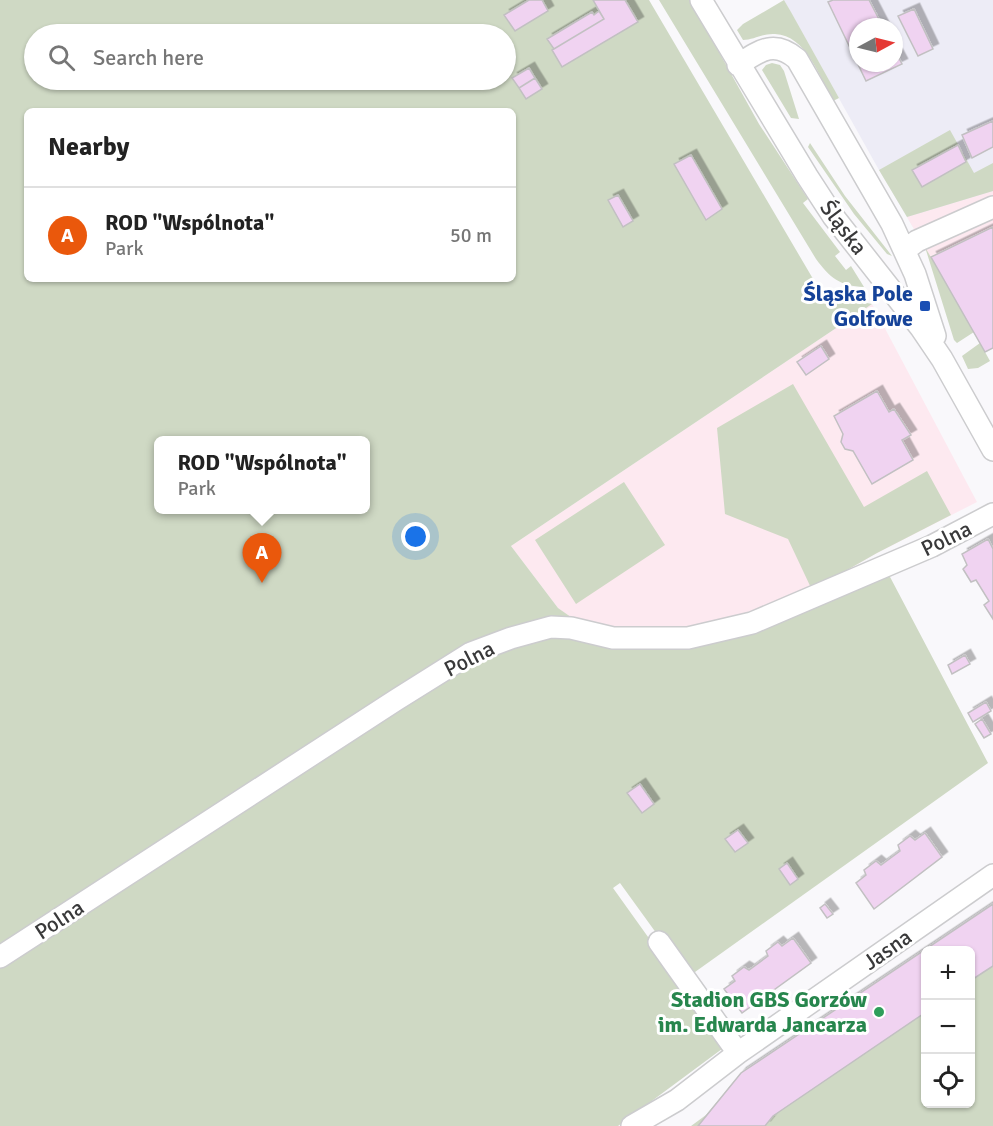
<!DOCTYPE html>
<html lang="en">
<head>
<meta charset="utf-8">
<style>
  :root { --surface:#fff; --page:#f2f2f2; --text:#222; --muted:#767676; --line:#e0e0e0; --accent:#ea580c }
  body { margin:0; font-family:Signika,sans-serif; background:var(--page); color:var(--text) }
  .controls { position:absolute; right:18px; bottom:18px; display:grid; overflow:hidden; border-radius:9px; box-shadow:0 2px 4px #0004 }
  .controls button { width:54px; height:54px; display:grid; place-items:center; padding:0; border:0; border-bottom:2px solid var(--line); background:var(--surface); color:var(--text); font:30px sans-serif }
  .compass { position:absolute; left:849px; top:18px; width:54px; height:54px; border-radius:50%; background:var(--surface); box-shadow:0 2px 4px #0004; rotate:83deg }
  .you { position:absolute; left:416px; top:537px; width:21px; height:21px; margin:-15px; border:4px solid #fff; border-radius:50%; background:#1a73e8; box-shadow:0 0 0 9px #1a73e833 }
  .badge { display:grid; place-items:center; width:39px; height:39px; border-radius:50%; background:var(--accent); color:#fff; font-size:20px; font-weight:700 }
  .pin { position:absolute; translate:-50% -50px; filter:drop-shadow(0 2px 3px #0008) }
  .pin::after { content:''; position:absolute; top:32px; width:21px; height:18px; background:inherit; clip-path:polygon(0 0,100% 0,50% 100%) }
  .popup { position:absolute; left:154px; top:436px; width:216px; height:78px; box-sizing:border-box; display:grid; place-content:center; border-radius:9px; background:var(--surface); filter:drop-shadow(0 2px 4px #0005); font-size:20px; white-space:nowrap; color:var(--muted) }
  .popup b { font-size:22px; color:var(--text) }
  .popup::after { content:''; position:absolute; left:50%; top:100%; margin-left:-12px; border:12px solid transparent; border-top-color:var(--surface) }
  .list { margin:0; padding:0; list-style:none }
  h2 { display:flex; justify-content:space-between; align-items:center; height:78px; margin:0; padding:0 24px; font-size:26px }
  h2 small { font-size:20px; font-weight:400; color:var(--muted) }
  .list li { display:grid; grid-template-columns:39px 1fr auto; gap:18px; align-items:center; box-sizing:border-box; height:96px; padding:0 24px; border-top:2px solid var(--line) }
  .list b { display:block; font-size:22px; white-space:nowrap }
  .list p { margin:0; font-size:20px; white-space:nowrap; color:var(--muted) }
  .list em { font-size:20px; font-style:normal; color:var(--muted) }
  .icon { flex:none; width:33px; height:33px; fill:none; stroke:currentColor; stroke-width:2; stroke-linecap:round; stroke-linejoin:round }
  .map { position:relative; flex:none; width:993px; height:1126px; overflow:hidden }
  .search { position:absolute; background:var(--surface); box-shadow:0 2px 4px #0004; left:24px; top:24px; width:492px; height:66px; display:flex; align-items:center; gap:15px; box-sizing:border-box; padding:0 21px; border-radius:33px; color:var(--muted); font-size:22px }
  .panel { position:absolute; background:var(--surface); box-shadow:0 2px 4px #0004; left:24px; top:108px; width:492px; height:174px; border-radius:9px }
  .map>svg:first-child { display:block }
</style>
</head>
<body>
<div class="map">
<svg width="993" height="1126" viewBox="0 0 993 1126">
  <defs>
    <filter id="shadow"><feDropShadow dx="5.5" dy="-5.5" stdDeviation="0" flood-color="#0004"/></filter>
  </defs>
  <rect width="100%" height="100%" fill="#f9f8fb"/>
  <path fill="#edecf6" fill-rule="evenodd" d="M784,0H993V227L931,257L879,170ZM858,27H894V63H858Z"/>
  <path fill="#fde9f0" d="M993,191V348L985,352L907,217Z
    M872,304L977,502L877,553L784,606L718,627L655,634L578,623L558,608L511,546Z"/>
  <path fill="#cfd9c4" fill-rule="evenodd" d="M0,0H649L819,289L830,296L872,304L511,546L558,608L578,622L665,647L889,575L988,763L688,977L620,883L613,888L726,1046L618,1126H0ZM34,34H506V80H34ZM27,111H513V279H27ZM158,440H366V510H158Z
    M659,0H690L759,124L808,199L803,203L840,252L835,256L846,270L851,266L864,287C840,286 830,278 816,259Z
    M784,0L791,12L839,98L833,101C820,78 806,35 775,34C763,33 754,40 743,40L737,30L743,24Z
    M772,63L780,65L784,71L799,119L791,118L762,70L766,65Z
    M950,130L974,173L993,163V191L907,217L879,170Z
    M810,143L845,196L892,256L887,254L854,214L808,147Z
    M925,247L974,332L957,343L954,340Z
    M980,343L990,361L978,368L968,369L962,356Z
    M793,384L864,507L927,471L951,515L877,553L812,590L788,539L725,514L717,428Z
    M624,482L665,545L576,604L535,540Z
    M993,904V1126H691L706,1115L741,1073ZM926,950H970V1104H926Z"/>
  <path fill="#f0d3f1" stroke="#c2c0c2" stroke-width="1.5" filter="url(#shadow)" d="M529,0H542L548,11L515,31L504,15Z
    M593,0H625L638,22L562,67L552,50L604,19Z
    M833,0H869L883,27H858V63H894V49L902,64L866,81L828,2Z
    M914,9L933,49L918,56L898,16Z
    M599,11L604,19L554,49L547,39L592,12L594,15Z
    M529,68L535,78L519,88L512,78Z
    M535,78L542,89L526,99L519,88Z
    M993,121V147L972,158L962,135Z
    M958,145L966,162L922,187L912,170Z
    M691,155L722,209L706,220L674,164Z
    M618,195L633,221L623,227L608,200Z
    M993,227V348L985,352L931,257Z
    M821,346L829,359L806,375L797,362Z
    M877,391L889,412L894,409L911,435L902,440L913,460L872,484L853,451L845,449L841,442L843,434L834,416Z
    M988,539L993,549V619L984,605L989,601L976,580L971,582L963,569L967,565L962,554Z
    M965,655L970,664L952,674L948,665Z
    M986,702L991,711L973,722L968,713Z
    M982,719L991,734L984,738L975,724Z
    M640,784L654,804L642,813L627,793Z
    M738,830L748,843L735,852L725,839Z
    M925,833L942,857L874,909L856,883L866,875L864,870L876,861L881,865L900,851L898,845L910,836L915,840Z
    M787,863L798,879L790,885L779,869Z
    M825,904L833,914L827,918L820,908Z
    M993,904V966L970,981V950H926V1012L773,1116L765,1126H698L741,1073Z
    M793,938L811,963L742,1013L724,989L735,981L732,976L744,967L749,970L768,956L766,951L778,942L782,946Z"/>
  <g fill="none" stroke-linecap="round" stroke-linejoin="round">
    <defs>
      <path id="minor" d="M701,0L807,176L833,216L921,328L942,359L993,450
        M738,65C759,51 774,39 797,59L892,224L915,274L935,336
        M905,250L917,241L993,207
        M659,942L738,1053
        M0,957L396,700L471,653L511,638L551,627L571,628L613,638H688L752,623L932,546L993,514
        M632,1126L677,1100L738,1053L993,875"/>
    </defs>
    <use href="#minor" stroke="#ccccce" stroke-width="24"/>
    <use href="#minor" stroke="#fff" stroke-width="21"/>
  </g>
  <rect fill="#1a4fb4" stroke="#fff" stroke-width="2" x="919" y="300" width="12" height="12" rx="3"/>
  <circle fill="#2e9e5b" stroke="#fff" stroke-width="2" cx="879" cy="1012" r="6"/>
  <g text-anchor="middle" stroke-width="6" stroke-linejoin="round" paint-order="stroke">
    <g font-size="22" fill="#39393a" stroke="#fff">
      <text transform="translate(844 227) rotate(53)" y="8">Śląska</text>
      <text transform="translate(946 538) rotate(-26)" y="8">Polna</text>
      <text transform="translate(469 658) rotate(-27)" y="8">Polna</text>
      <text transform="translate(59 919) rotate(-33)" y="8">Polna</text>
      <text transform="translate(887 949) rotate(-35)" y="8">Jasna</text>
    </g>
    <g font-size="22" font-weight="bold" fill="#164399" stroke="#fff" text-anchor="end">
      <text x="913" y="301">Śląska Pole<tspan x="913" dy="25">Golfowe</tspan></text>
    </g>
    <g font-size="22" font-weight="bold" fill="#27864d" stroke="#fff" text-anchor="end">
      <text x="867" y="1007">Stadion GBS Gorzów<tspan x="867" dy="25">im. Edwarda Jancarza</tspan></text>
    </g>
  </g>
</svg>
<div class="controls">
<button>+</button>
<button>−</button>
<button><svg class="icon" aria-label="locate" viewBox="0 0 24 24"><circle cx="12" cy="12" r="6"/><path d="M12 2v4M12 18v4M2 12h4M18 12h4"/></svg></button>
</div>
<svg class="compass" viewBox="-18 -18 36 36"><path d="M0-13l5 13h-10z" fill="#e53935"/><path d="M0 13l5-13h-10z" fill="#767676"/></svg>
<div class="you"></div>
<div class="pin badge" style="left:262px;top:583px">A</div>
<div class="popup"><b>ROD &quot;Wspólnota&quot;</b>Park</div>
<div class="search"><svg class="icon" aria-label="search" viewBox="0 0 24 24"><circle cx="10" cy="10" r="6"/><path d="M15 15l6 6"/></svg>Search here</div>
<section class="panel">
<h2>Nearby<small></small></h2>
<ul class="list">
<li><span class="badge">A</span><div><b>ROD &quot;Wspólnota&quot;</b><p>Park</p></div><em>50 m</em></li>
</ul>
</section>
</div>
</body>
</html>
